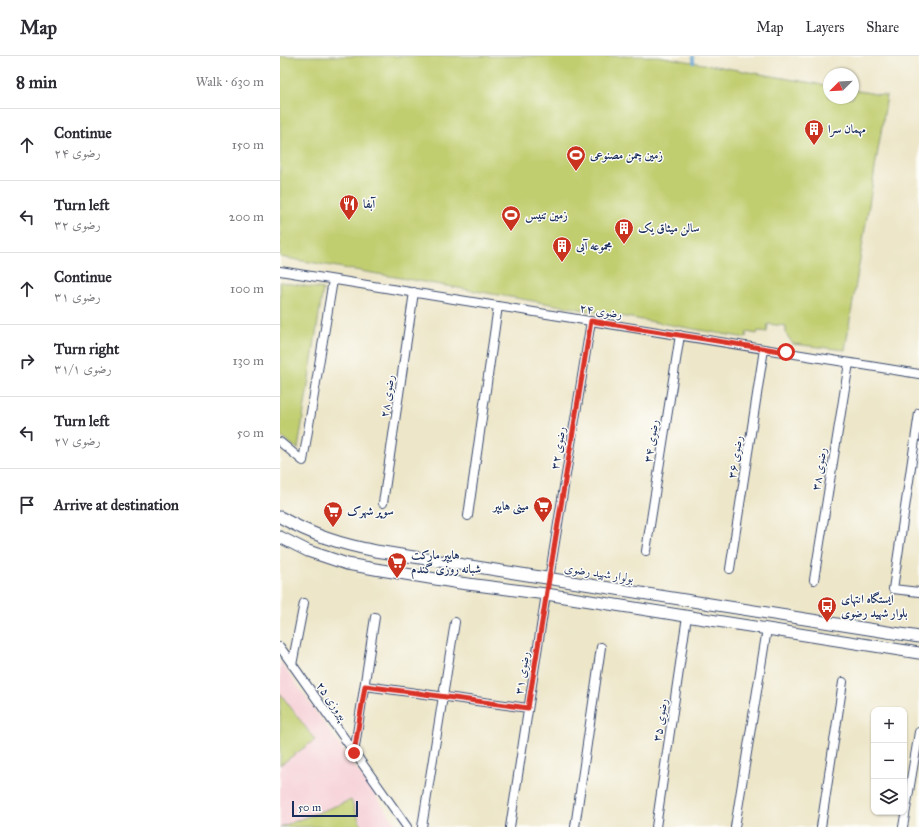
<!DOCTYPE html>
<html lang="en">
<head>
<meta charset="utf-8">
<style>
  :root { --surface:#fff; --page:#f2f2f3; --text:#2b2b33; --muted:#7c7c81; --line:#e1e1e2 }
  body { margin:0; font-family:"IM FELL Great Primer",Amiri,serif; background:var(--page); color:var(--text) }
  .controls { position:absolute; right:12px; bottom:12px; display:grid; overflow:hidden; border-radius:8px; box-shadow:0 1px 3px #0004 }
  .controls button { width:36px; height:36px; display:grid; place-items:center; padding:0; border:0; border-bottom:1px solid var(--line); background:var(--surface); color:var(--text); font:20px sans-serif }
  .compass { position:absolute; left:543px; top:12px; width:36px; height:36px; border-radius:50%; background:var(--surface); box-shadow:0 1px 3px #0004; rotate:246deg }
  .scale { position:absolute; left:12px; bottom:10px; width:66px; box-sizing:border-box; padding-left:4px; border:2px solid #1b2f5e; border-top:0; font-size:11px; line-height:14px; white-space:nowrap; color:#1b2f5e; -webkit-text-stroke:3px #fdfcf7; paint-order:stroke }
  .stop { position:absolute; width:12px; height:12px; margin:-9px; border:3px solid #d93025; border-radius:50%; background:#fff }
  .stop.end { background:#d93025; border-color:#fff; box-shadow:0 1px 4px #0008 }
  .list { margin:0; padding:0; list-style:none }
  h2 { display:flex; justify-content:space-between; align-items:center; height:52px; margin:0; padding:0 16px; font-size:17px }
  h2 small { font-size:13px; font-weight:400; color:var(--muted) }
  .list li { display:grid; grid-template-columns:26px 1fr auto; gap:12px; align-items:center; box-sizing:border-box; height:72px; padding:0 16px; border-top:1px solid var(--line) }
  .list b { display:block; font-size:15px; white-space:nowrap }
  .list p { margin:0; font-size:13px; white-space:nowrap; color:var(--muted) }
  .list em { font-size:13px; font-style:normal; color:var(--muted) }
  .icon { flex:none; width:22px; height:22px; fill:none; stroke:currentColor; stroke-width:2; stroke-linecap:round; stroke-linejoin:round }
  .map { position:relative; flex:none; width:639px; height:771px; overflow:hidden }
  header { display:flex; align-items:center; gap:24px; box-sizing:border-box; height:56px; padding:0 20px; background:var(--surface); border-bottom:1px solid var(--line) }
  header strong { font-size:19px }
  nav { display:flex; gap:22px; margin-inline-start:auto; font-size:14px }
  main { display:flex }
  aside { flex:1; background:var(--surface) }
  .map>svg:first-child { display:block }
</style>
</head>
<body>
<header>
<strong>Map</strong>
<nav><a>Map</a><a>Layers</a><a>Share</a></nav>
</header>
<main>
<aside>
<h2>8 min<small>Walk · 630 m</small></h2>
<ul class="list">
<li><svg class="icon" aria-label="ahead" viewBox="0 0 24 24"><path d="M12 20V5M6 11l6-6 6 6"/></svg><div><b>Continue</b><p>رضوی ۲۴</p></div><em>150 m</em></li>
<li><svg class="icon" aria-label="left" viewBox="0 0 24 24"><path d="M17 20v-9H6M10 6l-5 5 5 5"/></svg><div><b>Turn left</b><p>رضوی ۳۲</p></div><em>200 m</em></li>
<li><svg class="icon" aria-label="ahead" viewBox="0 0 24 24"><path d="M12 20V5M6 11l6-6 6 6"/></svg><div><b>Continue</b><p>رضوی ۳۱</p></div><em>100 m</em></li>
<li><svg class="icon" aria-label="right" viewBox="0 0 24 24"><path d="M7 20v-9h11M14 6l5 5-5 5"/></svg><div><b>Turn right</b><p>رضوی ۳۱/۱</p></div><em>130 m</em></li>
<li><svg class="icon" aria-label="left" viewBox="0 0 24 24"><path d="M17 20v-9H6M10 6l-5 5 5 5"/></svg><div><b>Turn left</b><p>رضوی ۲۷</p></div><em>50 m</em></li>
<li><svg class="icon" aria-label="arrive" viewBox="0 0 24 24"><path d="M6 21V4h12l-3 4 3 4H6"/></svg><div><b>Arrive at destination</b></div></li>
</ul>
</aside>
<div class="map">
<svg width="639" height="771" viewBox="0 0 639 771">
  <rect width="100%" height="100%" fill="#fdfcf7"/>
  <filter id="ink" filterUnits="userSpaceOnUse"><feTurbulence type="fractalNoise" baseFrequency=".025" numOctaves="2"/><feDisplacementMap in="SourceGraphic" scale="8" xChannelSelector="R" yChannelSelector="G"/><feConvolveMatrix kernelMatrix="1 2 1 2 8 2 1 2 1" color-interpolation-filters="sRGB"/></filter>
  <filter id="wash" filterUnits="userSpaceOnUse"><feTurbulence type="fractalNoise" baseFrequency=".012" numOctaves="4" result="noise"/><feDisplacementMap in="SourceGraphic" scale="16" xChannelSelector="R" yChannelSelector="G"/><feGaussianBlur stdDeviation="0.9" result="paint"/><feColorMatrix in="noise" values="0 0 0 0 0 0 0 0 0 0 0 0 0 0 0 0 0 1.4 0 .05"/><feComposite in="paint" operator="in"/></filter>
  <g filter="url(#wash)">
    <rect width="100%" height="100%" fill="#ede6c9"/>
    <path fill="#f6cfd6" d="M0,605L118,771H0Z"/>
    <path fill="#c1ce70" stroke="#6e7e67" d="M0,0H378L549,30V42H573V34L607,40L565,294L513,288L506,278V270L488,268L487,276L478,275L477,278L467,276L466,282L0,201Z
      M0,226L43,233L18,393L0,380Z
      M0,637L35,684L0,709Z
      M71,744L82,771H0Z"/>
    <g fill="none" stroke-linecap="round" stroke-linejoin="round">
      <path stroke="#63a4d6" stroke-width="2.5" d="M413,0L414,7"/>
    </g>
  </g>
  <g filter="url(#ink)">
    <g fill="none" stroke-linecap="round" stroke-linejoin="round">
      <defs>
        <path id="street" d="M0,215L639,318
          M639,357L613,533L639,536
          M0,386L23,405L53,224
          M103,447L134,236
          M188,460L218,250
          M366,495L400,279
          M450,513L484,293
          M269,523L311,265
          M534,524L569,307
          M0,591L127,771
          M12,609L24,547
          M85,630L248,652
          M74,697L95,561
          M142,771L175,566
          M230,771L266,538
          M295,771L321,591
          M376,771L407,560
          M455,771L487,573
          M541,771L563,626
          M623,771L639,676"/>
        <path id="secondary" d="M0,461C32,479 60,488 96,495L639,581
          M0,481L28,495L67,508L95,513L180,527L266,538L639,597"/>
      </defs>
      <use href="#street" stroke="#3a4a6e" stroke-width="10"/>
      <use href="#secondary" stroke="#3a4a6e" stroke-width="13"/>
      <use href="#street" stroke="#fff" stroke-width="8"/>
      <use href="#secondary" stroke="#fff" stroke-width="11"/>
    </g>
  </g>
  <g fill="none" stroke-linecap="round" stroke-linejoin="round" filter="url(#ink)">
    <path stroke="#d93025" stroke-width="5" d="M74,697L85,630L248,652L311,265L506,296"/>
  </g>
  <defs>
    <symbol id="building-pin" viewBox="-11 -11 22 30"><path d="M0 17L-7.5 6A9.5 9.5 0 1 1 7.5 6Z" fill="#c8321e" stroke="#fdfcf7"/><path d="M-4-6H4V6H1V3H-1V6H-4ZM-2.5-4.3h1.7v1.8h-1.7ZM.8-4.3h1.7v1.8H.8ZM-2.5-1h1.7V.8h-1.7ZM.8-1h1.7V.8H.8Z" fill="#fff"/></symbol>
    <symbol id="stadium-pin" viewBox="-11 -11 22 30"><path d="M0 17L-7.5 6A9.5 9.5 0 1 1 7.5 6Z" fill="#c8321e" stroke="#fdfcf7"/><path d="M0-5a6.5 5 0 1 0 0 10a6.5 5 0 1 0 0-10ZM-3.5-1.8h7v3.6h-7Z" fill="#fff"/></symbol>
    <symbol id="restaurant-pin" viewBox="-11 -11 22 30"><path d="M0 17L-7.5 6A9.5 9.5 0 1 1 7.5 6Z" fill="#c8321e" stroke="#fdfcf7"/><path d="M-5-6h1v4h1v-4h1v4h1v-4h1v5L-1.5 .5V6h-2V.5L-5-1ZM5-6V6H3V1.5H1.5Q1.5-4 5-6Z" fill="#fff"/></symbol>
    <symbol id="supermarket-pin" viewBox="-11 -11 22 30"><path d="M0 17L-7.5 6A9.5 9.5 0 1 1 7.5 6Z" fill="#c8321e" stroke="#fdfcf7"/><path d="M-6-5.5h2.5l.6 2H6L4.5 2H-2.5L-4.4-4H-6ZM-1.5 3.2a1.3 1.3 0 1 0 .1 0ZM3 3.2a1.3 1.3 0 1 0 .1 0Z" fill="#fff"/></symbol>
    <symbol id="bus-pin" viewBox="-11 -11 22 30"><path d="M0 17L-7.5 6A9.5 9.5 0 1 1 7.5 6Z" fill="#c8321e" stroke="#fdfcf7"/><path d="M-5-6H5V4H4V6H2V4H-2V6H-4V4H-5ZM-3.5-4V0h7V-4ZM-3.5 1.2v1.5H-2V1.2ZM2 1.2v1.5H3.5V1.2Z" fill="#fff"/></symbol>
  </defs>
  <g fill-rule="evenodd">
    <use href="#building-pin" x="523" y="62" width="22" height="30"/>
    <use href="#stadium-pin" x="285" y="88" width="22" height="30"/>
    <use href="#restaurant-pin" x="58" y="137" width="22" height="30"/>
    <use href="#stadium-pin" x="220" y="148" width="22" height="30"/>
    <use href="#building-pin" x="333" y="161" width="22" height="30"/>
    <use href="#building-pin" x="271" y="179" width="22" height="30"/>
    <use href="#supermarket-pin" x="252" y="439" width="22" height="30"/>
    <use href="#supermarket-pin" x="42" y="444" width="22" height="30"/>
    <use href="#supermarket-pin" x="106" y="495" width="22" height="30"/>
    <use href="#bus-pin" x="536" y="539" width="22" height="30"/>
  </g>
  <g text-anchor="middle" stroke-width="3" stroke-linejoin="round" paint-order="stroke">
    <g font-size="12" font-weight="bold" fill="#1b2f5e" stroke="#fdfcf7" text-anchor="start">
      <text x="548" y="77">مهمان سرا</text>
      <text x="310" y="103">زمین چمن مصنوعی</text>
      <text x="83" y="152">آبفا</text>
      <text x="245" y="163">زمین تنیس</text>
      <text x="358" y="176">سالن میثاق یک</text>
      <text x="296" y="194">مجموعه آبی</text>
      <text x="249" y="454" text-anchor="end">مینی هایپر</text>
      <text x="67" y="459">سوپر شهرک</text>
      <text x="131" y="503">هایپر مارکت<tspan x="131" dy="14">شبانه روزی گندم</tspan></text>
      <text x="561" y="547">ایستگاه انتهای<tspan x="561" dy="14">بلوار شهید رضوی</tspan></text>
    </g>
    <g font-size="12" fill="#1b2f5e" stroke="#fdfcf7">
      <text transform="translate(321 255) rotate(9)" y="4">رضوی ۲۴</text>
      <text transform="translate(107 340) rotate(-82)" y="4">رضوی ۲۸</text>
      <text transform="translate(371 385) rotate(-81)" y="4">رضوی ۳۴</text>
      <text transform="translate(278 392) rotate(-81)" y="4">رضوی ۳۲</text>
      <text transform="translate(455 401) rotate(-81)" y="4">رضوی ۳۶</text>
      <text transform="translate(539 413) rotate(-81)" y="4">رضوی ۳۸</text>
      <text transform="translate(319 517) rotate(9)" y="4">بولوار شهید رضوی</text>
      <text transform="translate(242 617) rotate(-81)" y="4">رضوی ۳۱</text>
      <text transform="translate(52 645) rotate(55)" y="4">پیروزی ۲۵</text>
      <text transform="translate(380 664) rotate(-81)" y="4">رضوی ۳۵</text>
    </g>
  </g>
</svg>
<div class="controls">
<button>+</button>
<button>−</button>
<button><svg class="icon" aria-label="layers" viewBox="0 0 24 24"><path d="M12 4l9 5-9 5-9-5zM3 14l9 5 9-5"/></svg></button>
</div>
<svg class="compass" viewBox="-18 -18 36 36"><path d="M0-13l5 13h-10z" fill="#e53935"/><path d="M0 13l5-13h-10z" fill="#7c7c81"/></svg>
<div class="scale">50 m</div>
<div class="stop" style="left:506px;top:296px"></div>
<div class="stop end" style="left:74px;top:697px"></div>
</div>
</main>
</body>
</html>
